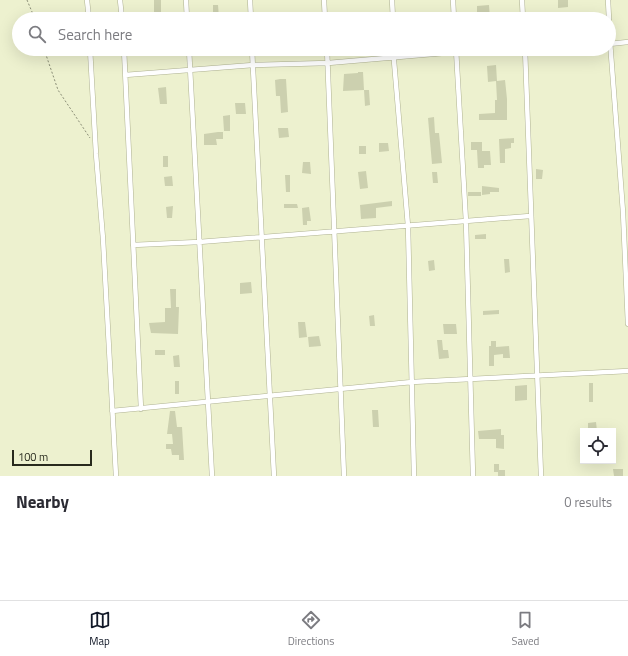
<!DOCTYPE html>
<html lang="en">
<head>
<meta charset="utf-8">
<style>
  :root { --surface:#fff; --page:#f7f7f7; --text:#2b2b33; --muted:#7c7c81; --line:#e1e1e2; --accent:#111827 }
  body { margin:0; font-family:"Titillium Web",sans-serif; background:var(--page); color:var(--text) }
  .controls { position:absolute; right:12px; bottom:12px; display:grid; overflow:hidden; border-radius:0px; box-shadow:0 4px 16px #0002 }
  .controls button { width:36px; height:36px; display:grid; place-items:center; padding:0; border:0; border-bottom:1px solid var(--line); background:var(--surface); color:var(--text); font:20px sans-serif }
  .scale { position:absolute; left:12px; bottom:10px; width:80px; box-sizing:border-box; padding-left:4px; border:2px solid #282a1d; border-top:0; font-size:11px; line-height:14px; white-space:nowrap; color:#282a1d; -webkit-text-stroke:3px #edf1cf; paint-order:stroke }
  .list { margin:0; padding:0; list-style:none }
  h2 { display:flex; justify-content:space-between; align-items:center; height:52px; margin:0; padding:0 16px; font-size:17px }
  h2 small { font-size:13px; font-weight:400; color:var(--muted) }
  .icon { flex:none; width:22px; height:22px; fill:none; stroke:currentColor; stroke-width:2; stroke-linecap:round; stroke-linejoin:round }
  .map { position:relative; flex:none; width:628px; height:476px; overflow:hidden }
  .search { position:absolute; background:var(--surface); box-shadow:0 4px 16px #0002; left:12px; right:12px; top:12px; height:44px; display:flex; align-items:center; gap:10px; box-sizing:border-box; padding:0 14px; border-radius:22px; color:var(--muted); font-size:15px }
  .sheet { height:124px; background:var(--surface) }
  nav { display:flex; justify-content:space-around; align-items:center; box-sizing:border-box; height:56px; border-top:1px solid var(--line); background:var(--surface); font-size:11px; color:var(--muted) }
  nav a { display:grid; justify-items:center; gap:2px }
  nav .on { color:var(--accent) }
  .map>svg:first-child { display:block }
</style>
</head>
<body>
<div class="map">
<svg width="628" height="476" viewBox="0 0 628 476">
  <rect width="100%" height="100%" fill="#edf1cf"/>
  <path fill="#ccd0af" d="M154,0H161V12H154Z
    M558,0H568V7L558,8Z
    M213,5H218L219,18L213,19Z
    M489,5L490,19H477V6Z
    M496,65L497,81L505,80L507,99V120H479V114L495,113V100H497L496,81L488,82L487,66Z
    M358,72H363L364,90L343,91L344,74L358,73Z
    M280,79H286L288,112L281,113L280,96H276L275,80Z
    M166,87L167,104H160L158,88Z
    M364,90H369L370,105L365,106Z
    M235,103H245L246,114H236Z
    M230,115V131H224L223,116Z
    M434,117L435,133H439L442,163L432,164L428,118Z
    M278,128H288L289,137L279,138Z
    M218,132H223V139H216L217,145H204V134Z
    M514,138V143H511V148L505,149V163H500L499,139Z
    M471,142H482V151H490L491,165H484V168H478L477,150H471Z
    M379,143H388L389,151L379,152Z
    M359,146H366V154H359Z
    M163,156H168V167H163Z
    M303,162H310L311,174L302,173Z
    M536,169L543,170L542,179H536Z
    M366,171L368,188L360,189L358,172Z
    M432,172H437L438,183H433Z
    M285,175H290V192H286Z
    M172,176L173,186H165L164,177Z
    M482,186L499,188V192H490V194L482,195Z
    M468,192H481V196H468Z
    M392,201V206L376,208V218L361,219L360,205Z
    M284,204H297L298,208H284Z
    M173,206L172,218H167L166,207Z
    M309,207L311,221H307V225H303L302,208Z
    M486,234V239H475V235Z
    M504,259H509L510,272L505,273Z
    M434,260L435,270L429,271L428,261Z
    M251,282L252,293L240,294V283Z
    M170,289H176V307H179L178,334L151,333L149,323L165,322V308H171Z
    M499,310V314L483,315V311Z
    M374,315L375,326H370L369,316Z
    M298,322H305L307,337L299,338Z
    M443,324H456L457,334H444Z
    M319,336L321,346L309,347L308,337Z
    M437,340H442L443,350H448L449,358L439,359Z
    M491,341H496V347L509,346L510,358H503V354L494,355V366H489V346H491Z
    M155,350H165V355H155Z
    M179,355L180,367H174L173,356Z
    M175,381H179V394H175Z
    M589,383H593V402H589Z
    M527,385V400L515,401V386Z
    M372,410H378L379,427H373Z
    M170,411H175L177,427H182L184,460H179V455H172L171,449H166V444H173L172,434H167Z
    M596,422L597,431H588V423Z
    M501,429V435H504V449L496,448V439H479L478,431Z
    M494,464H499V470H505V476H498V472H494Z
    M613,469H623V476H614Z"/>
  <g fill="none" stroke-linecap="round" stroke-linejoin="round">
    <defs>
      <path id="street" d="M87,0L89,19
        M120,0L122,19
        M186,0L187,19
        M250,0L251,19
        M324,0L325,19
        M392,0L393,19
        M453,0L454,19
        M522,0L523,19
        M608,0L609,19
        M609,28L623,212L628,324
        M609,44L628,42
        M90,49L96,154L103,239L116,476
        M124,49L141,409
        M189,49L212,476
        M252,49L274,476
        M327,49L344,476
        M393,49L408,226L414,476
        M456,49L466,222L473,476
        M525,49L541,476
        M125,75L253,65L328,63L456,52L523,49
        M133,245L199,242L530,216
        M112,411L412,382L628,371"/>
    </defs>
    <use href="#street" stroke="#afb292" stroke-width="5.5"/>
    <path stroke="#898c75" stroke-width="1" stroke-dasharray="2 2" stroke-linecap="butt" d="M27,0L35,19
      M44,49L58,90L90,138"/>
    <use href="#street" stroke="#fff" stroke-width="4.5"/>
  </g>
</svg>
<div class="controls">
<button><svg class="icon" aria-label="locate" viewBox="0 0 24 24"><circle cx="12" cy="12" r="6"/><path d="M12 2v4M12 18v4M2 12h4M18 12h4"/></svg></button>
</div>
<div class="scale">100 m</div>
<div class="search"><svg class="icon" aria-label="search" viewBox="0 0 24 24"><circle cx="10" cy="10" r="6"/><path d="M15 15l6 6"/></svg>Search here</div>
</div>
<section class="sheet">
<h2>Nearby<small>0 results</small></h2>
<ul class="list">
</ul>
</section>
<nav>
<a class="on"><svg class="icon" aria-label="map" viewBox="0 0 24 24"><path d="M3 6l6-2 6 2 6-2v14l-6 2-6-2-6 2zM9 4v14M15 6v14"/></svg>Map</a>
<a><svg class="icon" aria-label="directions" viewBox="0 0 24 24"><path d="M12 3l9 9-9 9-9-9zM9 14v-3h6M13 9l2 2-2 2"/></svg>Directions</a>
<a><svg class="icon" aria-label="saved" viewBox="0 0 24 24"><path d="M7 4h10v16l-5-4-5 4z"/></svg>Saved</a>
</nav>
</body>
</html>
